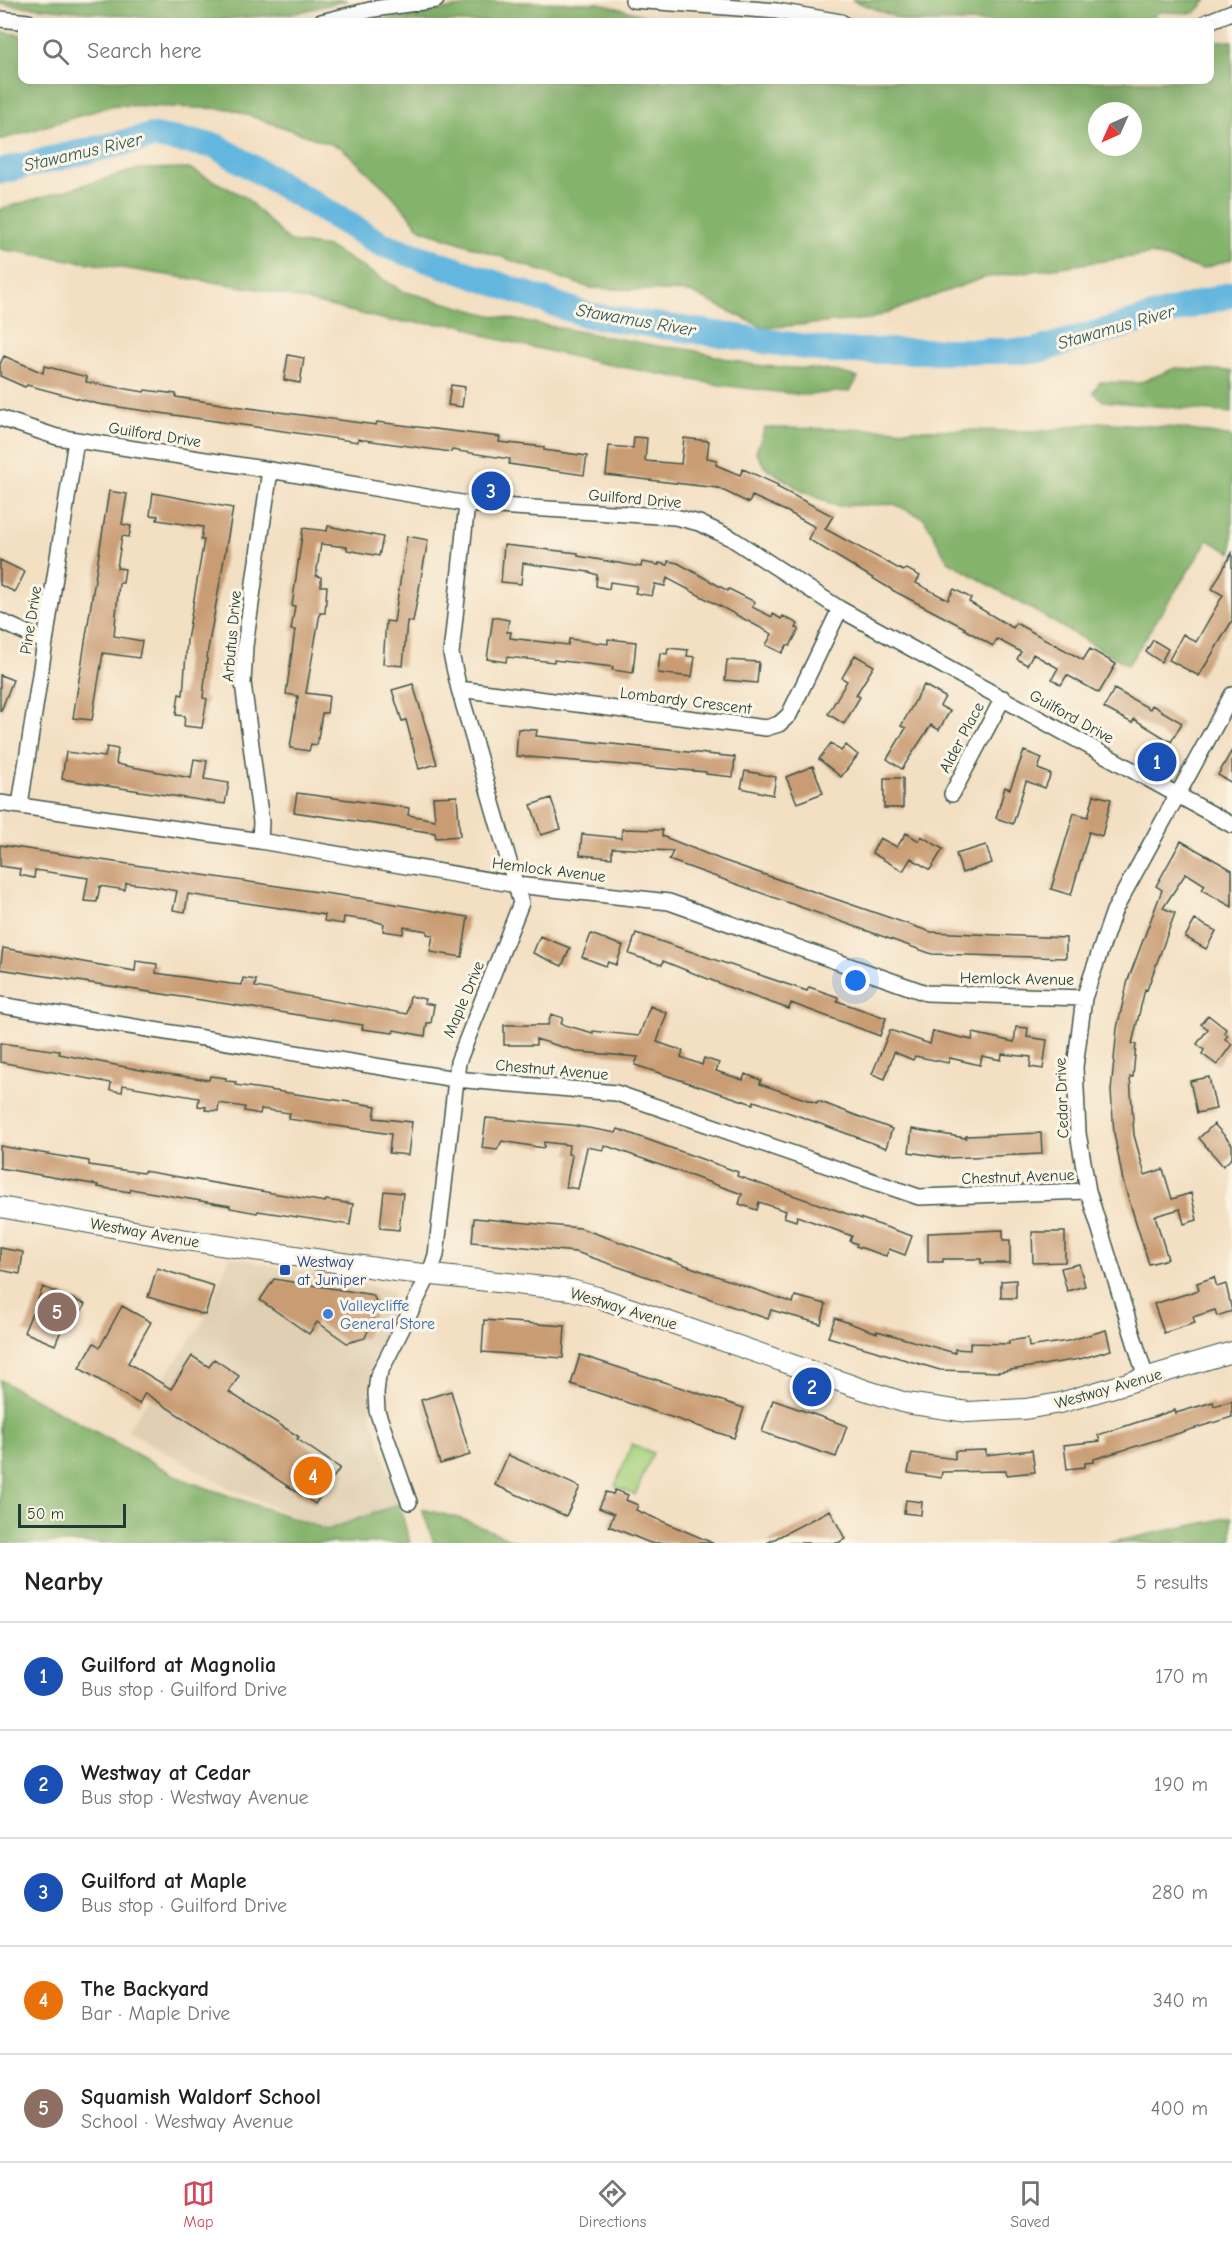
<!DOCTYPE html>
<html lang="en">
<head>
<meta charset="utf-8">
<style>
  :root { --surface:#fff; --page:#f6f6f6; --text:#202124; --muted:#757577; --line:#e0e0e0; --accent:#d1495b }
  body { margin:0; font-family:"Comic Neue",sans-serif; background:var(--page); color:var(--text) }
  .compass { position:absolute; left:1088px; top:102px; width:54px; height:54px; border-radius:50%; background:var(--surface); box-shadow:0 6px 24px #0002; rotate:225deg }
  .scale { position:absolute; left:18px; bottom:15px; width:108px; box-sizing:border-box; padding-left:6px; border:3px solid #1f3d34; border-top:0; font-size:16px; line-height:21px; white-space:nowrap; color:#1f3d34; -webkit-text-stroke:4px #fcf5e5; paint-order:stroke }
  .you { position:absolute; left:856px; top:981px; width:21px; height:21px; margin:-15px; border:4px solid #fff; border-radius:50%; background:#1a73e8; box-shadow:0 0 0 9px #1a73e833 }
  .badge { display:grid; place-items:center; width:39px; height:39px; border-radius:50%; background:var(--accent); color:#fff; font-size:20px; font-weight:700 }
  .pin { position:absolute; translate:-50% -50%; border:3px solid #fff; box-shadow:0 2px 6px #0006 }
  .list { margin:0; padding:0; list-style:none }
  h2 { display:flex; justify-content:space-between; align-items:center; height:78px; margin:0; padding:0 24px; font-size:26px }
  h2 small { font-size:20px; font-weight:400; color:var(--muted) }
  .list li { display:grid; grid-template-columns:39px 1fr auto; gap:18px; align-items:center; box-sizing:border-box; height:108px; padding:0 24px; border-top:2px solid var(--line) }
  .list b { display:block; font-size:22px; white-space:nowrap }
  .list p { margin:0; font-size:20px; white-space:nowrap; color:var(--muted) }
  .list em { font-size:20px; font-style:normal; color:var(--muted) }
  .icon { flex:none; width:33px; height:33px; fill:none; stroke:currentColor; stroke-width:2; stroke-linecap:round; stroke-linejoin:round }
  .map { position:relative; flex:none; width:1232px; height:1543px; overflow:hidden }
  .search { position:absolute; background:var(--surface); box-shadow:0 6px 24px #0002; left:18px; right:18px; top:18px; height:66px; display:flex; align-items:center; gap:15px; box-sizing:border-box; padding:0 21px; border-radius:12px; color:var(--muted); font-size:22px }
  .sheet { height:618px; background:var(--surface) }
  nav { display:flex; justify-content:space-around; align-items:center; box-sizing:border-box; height:84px; border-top:2px solid var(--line); background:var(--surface); font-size:16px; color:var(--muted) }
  nav a { display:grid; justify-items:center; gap:3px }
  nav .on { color:var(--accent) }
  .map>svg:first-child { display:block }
</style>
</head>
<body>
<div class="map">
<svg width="1232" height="1543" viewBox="0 0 1232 1543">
  <rect width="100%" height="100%" fill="#fcf5e5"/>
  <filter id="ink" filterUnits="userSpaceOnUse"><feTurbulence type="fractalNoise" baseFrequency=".0167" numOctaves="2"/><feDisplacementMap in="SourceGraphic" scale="12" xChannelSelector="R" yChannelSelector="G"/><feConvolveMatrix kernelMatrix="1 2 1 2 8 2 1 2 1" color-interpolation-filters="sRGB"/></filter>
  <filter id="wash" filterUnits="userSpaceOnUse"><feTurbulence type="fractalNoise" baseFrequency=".008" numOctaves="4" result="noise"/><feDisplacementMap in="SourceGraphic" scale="24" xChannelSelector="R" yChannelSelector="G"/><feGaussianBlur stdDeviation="1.35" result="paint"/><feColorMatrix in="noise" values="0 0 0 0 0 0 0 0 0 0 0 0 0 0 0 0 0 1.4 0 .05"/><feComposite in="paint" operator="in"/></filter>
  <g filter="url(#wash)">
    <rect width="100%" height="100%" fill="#f3dfc2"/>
    <path fill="#e0cfb2" d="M230,1257L394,1291L370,1412L399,1504L327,1530L229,1488L127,1430L203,1322Z"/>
    <path fill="#a5d17d" stroke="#628758" stroke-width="1.5" d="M632,1444L653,1453L635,1495L615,1486Z"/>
    <path fill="#84b36c" stroke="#527850" stroke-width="1.5" fill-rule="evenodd" d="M0,0H347L296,13L194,22L0,4Z
      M852,0H1207L1195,13L1158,12L1150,22H908Z
      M493,2L599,3L668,22H362Z
      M0,32L22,35V80H1006L1044,82L1210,80V41H1232V259L1202,269L1152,254L983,278L870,319L764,328L690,292L590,288L421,229L391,194L342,148L231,109L115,105L0,140ZM1097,111H1133V147H1097Z
      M189,168L245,197L290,242L329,247L402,291L490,315L663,347C693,347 720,359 749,364C788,371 820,364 858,378L850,391L803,395L720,385L600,363L488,337L463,325L390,321L264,290L0,249V209L139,169Z
      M1175,368L1232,371V413L1103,401L1093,392L1100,382L1139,383Z
      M1098,422L1179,428L1232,437V553L1208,540L1128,665L948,561L924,518L894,504L837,506L802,491L765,467L756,452L765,428L1044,431Z
      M0,1380L184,1480L327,1530L399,1504L410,1543H3L0,1542Z
      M422,1509L462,1519L520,1543H434Z
      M1232,1517V1543H1108Z"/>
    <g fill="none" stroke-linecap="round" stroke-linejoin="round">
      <path stroke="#63b6de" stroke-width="26" d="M0,171L153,136L216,146L381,244L587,315L833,351H1035L1232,294"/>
    </g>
    <g id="blocks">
      <path fill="#c99c73" d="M288,355L304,358L300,383L284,380Z
        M4,356L43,373L44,366L87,377L86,382L144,392L145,390L176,394V397L234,406L376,425L377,422L500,437L499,442L544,447V450L587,456L584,475L509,464L510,459L452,450L451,452L358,439V442L98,404L27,385L25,387L0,376V364Z
        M451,385L465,387L462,407L448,405Z
        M634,437L647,438L645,461L681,464L684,438L709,441L707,458L717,460L716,465L740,475L743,469L778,485L777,487L833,516L825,529L903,571L907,569L920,576L916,583L948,600L954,589L971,598L969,602L1013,628L1016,623L1083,660L1090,649L1116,664L1099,693L1067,675L1061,685L1052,679L1058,668L1033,654L1027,665L1017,659L1021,652L997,639L993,646L964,629L965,628L894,591L808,539L815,527L788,512L752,496L749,503L718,488L606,475L609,446L633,448Z
        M109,491L127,494L122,524L131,526L129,537L122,536L117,568L125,569L123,583H119L114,636L142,641L139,658L103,653L92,720L73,718Z
        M153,493L233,508L208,649L203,698L207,699L202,728L184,726L185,716L176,715L179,694L183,695L187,640L204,540H201L203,527L157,520L158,516L150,515Z
        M328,526L383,537L379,556L347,550V547L321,544L316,576L321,577V586H327L325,613H320L306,693L329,696L327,713H322L317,745L311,744L309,751L290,748L298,696L286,694L295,630H291L295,606H292L303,528L327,531Z
        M407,536L428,540L413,622L407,621L403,666L383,664L386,621L394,622Z
        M504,545L578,553V556L641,567L642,562L659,565V563L668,565V561L678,563L728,591L729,589L755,602L752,607L772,617L773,614L781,619L783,616L798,624L796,628L799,629L790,646L787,645L782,653L766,645L772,634L667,578L665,586L655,584L652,596L635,593L637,586L610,582L609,589L596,586L597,575L589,572L523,563L521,584L501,582Z
        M1232,553V621L1199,676L1169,660L1183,634L1196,642L1223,595L1212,589Z
        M0,560L25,572L15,592L0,585Z
        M493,617L509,620L507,632H511L510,638L568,645L569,639L608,644V639L636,642L633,673L612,670L613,667L554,660V662L507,657L506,662L487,659Z
        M1153,640L1168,649L1161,662L1146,652Z
        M668,648L688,650L687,656L695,657L692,677L658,673L660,653L667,654Z
        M855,655L874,666L856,695L860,697L844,724L828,714L847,681L842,678Z
        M727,660L759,662L757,683L725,680Z
        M0,675L13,680L1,711H0Z
        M413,684L437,764L419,769L406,720L402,721L392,690Z
        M924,685L945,697L940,706L950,711L939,730L931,725L902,769L887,759L906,728L901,726Z
        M1114,689L1150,709L1152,705L1182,723L1171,742L1134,719L1132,723L1104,708Z
        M518,729L537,730L536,736L735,757L733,777L706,774V772L516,756Z
        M831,743L841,751L846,745L858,755L841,777L819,759Z
        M107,747L118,749L116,764L191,778L194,759L207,761L204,779L229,783L225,804L62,779L66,752L105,757Z
        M1232,750V783L1218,775Z
        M1024,751L1042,758L1038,769L1051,774L1045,788L1026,781L1013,824L996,818L1005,787L1010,789Z
        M813,766L823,793L797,803L786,777Z
        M745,771L776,777L773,795L741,788Z
        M884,778H903V808H884Z
        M297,793L409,808L408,815L435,820L433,797L457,796L460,836L436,838L435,833L294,812Z
        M1094,795L1111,799L1102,836L1089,832L1071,895L1051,889L1074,813L1088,817Z
        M551,798L561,829L541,835L531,805Z
        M622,829L662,830V836L722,860L931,932L1066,938V958L932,954L669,860L673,851L612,848V858L580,855L582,834L621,838Z
        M906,833L919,841L921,836L943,849L930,870L911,858L903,871L872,853L880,838L897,847Z
        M1181,841L1232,870V907L1202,890L1205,885L1186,873L1163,908L1175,913L1147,990L1145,989L1132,1044H1136L1133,1077H1130L1134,1135L1145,1175L1163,1169L1172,1199L1191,1193L1197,1220L1184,1224L1180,1209L1155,1216L1168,1259L1149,1264L1123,1181L1114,1133L1111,1091L1117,1028L1128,980L1162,890L1156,886Z
        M0,845L378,901L468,917L462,957L430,952L433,935L427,934V931L404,927L403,934L383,931L384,924L374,921L344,917L343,924L324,921L325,915L188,894L185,912L173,910L177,891L144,885L126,883L125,890L100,886L97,902L84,901L88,878L35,870L34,878L19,875L20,869L0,866Z
        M986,845L992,863L962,873L956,854Z
        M1195,920L1216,931L1206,949L1185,937Z
        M636,933L807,991L809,987L838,997L837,1001L886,1018L880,1036L791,1003L789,1009L741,992L663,961L662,965L629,954Z
        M591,934L623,946L616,965L608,962L606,966L582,957Z
        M540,936L570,948L562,966L533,953Z
        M3,948L135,971L136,961L157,964L156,973L231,984L242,985L243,978L256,980L255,987L407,1014L410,996L425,999L424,1003L434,1005L431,1023H427L425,1036L394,1030L393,1033L362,1029L363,1025L0,969Z
        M650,1006L667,1013L657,1042L683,1051L681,1057L702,1065L704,1058L719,1063L716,1071L743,1080L745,1074L761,1080L760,1084L817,1103L818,1101L892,1129L886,1148L799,1116L754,1101L753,1104L635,1065L638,1057L579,1052L536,1039V1045H504V1025H548L551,1014L563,1018L561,1024L593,1033V1031L639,1036Z
        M1208,1015L1226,1029L1224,1033L1228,1035L1225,1039L1232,1044L1217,1065L1202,1054L1204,1050L1197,1044L1208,1029L1201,1024Z
        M1016,1027L1028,1028L1027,1037L1047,1040L1043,1069L1030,1067L1031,1057L1002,1054L1001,1060L982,1056L980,1065L950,1058L948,1063L915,1056L913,1060L894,1052L885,1079L872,1074L890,1030L930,1044L933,1031L972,1040L973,1033L1014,1042Z
        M0,1043L60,1051L59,1054L146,1071L209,1080L210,1076L226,1078V1081L236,1082L235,1085L376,1106L374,1118L412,1122L408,1155L389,1153L391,1134L288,1119L290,1113L261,1109L260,1114L244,1111L245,1107L219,1103L218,1111L205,1110L206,1107L198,1106L199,1098L123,1085L122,1092L110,1090L111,1083L0,1062Z
        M1209,1077L1216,1109L1197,1113L1190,1081Z
        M486,1118L571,1125L616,1133L618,1129L738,1172L737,1176L912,1236L905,1255L889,1249L886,1256L856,1246L857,1244L850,1241L852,1236L797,1216L796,1221L784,1217L786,1211L759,1202L757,1210L739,1204L742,1194L604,1145L603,1150L587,1147L578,1189L566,1187L572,1155L568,1154L569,1145L544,1142V1148L502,1141L497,1150L482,1148Z
        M1214,1124L1232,1144V1158L1223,1166L1199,1138Z
        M912,1129L966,1138V1136L1041,1133L1042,1154L947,1158L909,1152Z
        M0,1146L89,1161V1165L143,1173L144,1171L325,1202L326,1200L353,1204L350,1225L258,1211L257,1213L230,1208V1206L131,1189L130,1192L98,1187V1185L0,1168Z
        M384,1191L403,1193L399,1230L380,1228Z
        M474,1218L580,1228L793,1303L795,1296L826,1304L821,1324L771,1310L768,1319L576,1252L472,1242Z
        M1003,1230V1240H1010V1263H981V1259H943V1262H928V1233Z
        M1032,1232H1065V1262L1033,1263Z
        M0,1248L23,1252L20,1274L0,1270Z
        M1079,1264L1085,1286L1067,1291L1061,1268Z
        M157,1268L214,1286L205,1315L148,1297Z
        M1214,1277L1217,1287L1226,1284L1232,1311L1217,1316L1215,1310L1193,1317L1195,1323L1164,1333L1154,1304L1199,1290L1197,1283Z
        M274,1279L373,1295L378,1306L365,1338L347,1343L317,1322L309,1334L260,1300Z
        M1016,1280V1298H1001V1281Z
        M43,1287L85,1304L75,1325L65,1321L55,1345L24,1332Z
        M122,1306L151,1322L128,1363L171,1389L192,1356L209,1367L214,1359L239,1376L229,1392L299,1437L297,1439L340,1468L315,1504L145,1393L139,1404L79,1368L94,1343L100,1347Z
        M835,1318L877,1333V1331L955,1353V1349L970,1350V1343L1009,1344V1341L1028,1338L1029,1347L1068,1341L1106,1330L1111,1350L1080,1359L998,1372L940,1370L828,1337Z
        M484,1320L565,1326L563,1358L482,1352Z
        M580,1355L744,1408L734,1438L571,1384Z
        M451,1391L470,1455L440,1464L421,1400Z
        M773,1400L847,1426L836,1457L762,1432Z
        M1232,1401V1417L1094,1459V1462L1085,1463V1467L1067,1469L1064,1445L1100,1441L1098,1435L1175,1410L1176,1413L1213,1402L1214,1406Z
        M986,1450V1455L1032,1450L1035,1472L1007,1475L1006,1471L942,1472L941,1478L908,1473L912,1453L955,1459V1451Z
        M508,1455L580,1487L566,1516L495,1485Z
        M615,1490L628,1495L626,1500L638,1505L636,1510L713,1543H650L609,1526L614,1514L599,1508L606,1492L613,1494Z
        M906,1500L922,1502L921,1515L904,1513Z
        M830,1510L845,1539L838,1543H767Z"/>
    </g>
  </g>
  <g filter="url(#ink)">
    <use href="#blocks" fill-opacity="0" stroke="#3f5549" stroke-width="1.5"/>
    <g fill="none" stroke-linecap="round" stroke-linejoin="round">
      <defs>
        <path id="minor" d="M633,0L777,11L841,22
          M0,19L28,22
          M321,22L374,9L436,0
          M1207,22L1232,12
          M0,418L57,437L270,470L467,504L675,517L699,523L731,538L840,609L1232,825
          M0,621L44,641
          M459,689L766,728L779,724L789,715L840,609
          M952,794L1003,698
          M0,803L260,841L517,885L669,902L926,993L1084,998
          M20,805L76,440
          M260,841L261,822L243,683L245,646L270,470
          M0,1005L455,1079L616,1093L919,1197L1088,1191
          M1146,1378L1088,1191L1078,1133L1075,1067L1084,998L1114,911L1232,695
          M409,1502L377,1411L376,1393L378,1376L430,1273L436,1255L458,1062L521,903L459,689L451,654L467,504"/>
        <path id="tertiary" d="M0,1207L173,1238L396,1271L571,1290L597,1297L865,1390L906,1403L968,1412L1025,1409L1060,1403L1232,1352"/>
      </defs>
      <use href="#minor" stroke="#3f5549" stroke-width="18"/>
      <use href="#tertiary" stroke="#3f5549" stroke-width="22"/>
      <use href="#minor" stroke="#fff" stroke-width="15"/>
      <use href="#tertiary" stroke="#fff" stroke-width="20"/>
    </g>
  </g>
  <rect fill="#1a4fb4" stroke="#fcf5e5" stroke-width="2" x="279" y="1264" width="12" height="12" rx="3"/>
  <circle fill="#3f7fe0" stroke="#fcf5e5" stroke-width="2" cx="328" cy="1314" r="6"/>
  <g text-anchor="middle" stroke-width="6" stroke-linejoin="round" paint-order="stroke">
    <g font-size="16" fill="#1f3d34" stroke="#fcf5e5">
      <text transform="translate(155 434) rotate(9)" y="6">Guilford Drive</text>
      <text transform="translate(635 498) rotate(5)" y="6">Guilford Drive</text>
      <text transform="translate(30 620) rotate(-81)" y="6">Pine Drive</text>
      <text transform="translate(231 636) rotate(-85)" y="6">Arbutus Drive</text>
      <text transform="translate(686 700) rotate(7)" y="6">Lombardy Crescent</text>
      <text transform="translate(1072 716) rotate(29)" y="6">Guilford Drive</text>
      <text transform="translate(961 737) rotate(-62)" y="6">Alder Place</text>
      <text transform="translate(549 869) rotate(7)" y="6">Hemlock Avenue</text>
      <text transform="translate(1017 978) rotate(1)" y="6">Hemlock Avenue</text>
      <text transform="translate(463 999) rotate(-67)" y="6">Maple Drive</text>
      <text transform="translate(552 1069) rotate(5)" y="6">Chestnut Avenue</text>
      <text transform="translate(1061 1098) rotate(-92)" y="6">Cedar Drive</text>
      <text transform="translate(1018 1176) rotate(-2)" y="6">Chestnut Avenue</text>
      <text transform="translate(145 1232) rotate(10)" y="6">Westway Avenue</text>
      <text transform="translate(624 1308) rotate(17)" y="6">Westway Avenue</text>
      <text transform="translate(1108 1388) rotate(-16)" y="6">Westway Avenue</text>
    </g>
    <g font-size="16" fill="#164399" stroke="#fcf5e5" text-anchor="start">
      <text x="297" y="1267">Westway<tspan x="297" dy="18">at Juniper</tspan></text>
    </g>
    <g font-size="16" fill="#366cbe" stroke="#fcf5e5" text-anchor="start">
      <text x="340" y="1311">Valleycliffe<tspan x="340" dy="18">General Store</tspan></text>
    </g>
    <g font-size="18" font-style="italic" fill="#305b5e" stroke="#fcf5e5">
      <text transform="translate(83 152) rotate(-13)" y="6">Stawamus River</text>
      <text transform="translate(636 320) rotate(10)" y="6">Stawamus River</text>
      <text transform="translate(1116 327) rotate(-16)" y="6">Stawamus River</text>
    </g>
  </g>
</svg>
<svg class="compass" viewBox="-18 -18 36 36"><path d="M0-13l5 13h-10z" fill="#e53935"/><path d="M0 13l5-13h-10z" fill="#757577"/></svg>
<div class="scale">50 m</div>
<div class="you"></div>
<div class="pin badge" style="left:1157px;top:762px;background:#1a4fb4">1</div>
<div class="pin badge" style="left:812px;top:1387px;background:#1a4fb4">2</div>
<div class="pin badge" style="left:491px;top:491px;background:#1a4fb4">3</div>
<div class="pin badge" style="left:313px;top:1476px;background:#e8710a">4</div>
<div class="pin badge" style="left:57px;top:1312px;background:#8d6e63">5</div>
<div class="search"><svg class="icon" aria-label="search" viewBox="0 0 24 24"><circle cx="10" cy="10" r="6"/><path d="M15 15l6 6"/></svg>Search here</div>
</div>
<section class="sheet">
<h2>Nearby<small>5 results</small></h2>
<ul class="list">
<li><span class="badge" style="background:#1a4fb4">1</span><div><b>Guilford at Magnolia</b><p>Bus stop · Guilford Drive</p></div><em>170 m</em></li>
<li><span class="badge" style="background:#1a4fb4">2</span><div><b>Westway at Cedar</b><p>Bus stop · Westway Avenue</p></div><em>190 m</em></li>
<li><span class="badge" style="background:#1a4fb4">3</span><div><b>Guilford at Maple</b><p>Bus stop · Guilford Drive</p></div><em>280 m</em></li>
<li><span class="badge" style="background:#e8710a">4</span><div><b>The Backyard</b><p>Bar · Maple Drive</p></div><em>340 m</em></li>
<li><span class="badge" style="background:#8d6e63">5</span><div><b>Squamish Waldorf School</b><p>School · Westway Avenue</p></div><em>400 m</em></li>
</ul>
</section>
<nav>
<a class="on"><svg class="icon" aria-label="map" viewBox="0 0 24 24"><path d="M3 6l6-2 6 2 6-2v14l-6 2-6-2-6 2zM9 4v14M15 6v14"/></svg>Map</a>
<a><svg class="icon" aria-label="directions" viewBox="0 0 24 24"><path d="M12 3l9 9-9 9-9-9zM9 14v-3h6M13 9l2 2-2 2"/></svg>Directions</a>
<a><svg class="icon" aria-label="saved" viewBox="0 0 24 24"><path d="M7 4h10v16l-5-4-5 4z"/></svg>Saved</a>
</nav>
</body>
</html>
